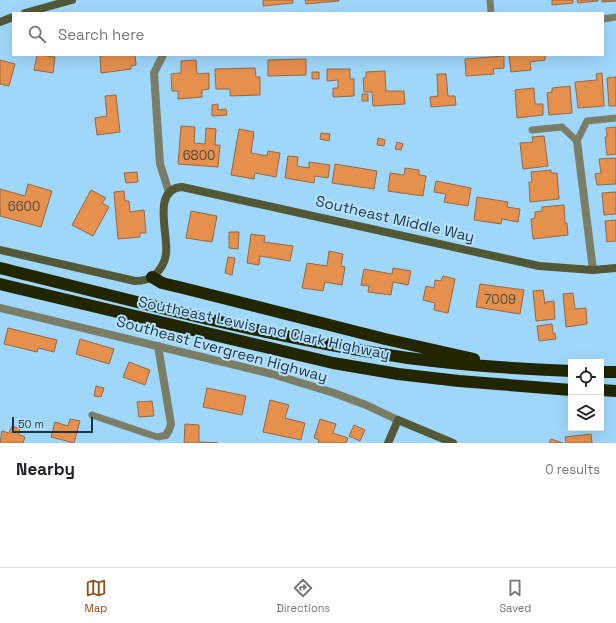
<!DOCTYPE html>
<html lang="en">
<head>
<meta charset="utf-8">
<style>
  :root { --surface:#fff; --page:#f6f6f6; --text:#202124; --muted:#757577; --line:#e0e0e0; --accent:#8e4e17 }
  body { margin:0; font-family:"Space Grotesk",sans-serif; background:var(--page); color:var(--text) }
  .controls { position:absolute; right:12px; bottom:12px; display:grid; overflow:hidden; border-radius:0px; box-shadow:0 4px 16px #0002 }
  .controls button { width:36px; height:36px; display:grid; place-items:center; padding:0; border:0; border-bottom:1px solid var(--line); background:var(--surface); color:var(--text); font:20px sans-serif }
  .scale { position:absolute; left:12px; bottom:10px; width:81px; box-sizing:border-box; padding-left:4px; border:2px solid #1d3442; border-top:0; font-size:11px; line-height:14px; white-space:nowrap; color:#1d3442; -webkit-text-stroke:3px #b6e2ff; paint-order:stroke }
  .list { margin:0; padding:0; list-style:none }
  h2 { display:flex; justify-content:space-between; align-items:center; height:52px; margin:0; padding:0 16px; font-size:17px }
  h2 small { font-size:13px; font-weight:400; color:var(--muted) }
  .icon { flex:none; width:22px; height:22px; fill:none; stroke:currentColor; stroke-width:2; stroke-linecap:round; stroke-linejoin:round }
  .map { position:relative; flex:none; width:616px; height:443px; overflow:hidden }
  .search { position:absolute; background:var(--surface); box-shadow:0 4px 16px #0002; left:12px; right:12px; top:12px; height:44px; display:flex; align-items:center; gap:10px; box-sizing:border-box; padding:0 14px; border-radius:0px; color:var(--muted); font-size:15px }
  .sheet { height:124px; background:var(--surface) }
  nav { display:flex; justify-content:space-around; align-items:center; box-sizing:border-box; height:56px; border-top:1px solid var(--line); background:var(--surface); font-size:11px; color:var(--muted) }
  nav a { display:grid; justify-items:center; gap:2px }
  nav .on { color:var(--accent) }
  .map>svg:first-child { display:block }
</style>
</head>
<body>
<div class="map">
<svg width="616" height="443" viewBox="0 0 616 443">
  <rect width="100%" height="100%" fill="#9fd7fa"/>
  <path fill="#e6904d" stroke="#956746" d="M263,0H293V3L263,6Z
    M305,0H339V1L306,4Z
    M552,0H573V3L552,5Z
    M577,0H598V1L578,3Z
    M602,0H616V1L602,2Z
    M37,55L55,57L53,73L34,70Z
    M110,55H135L136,65L131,66V69L101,73L100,56Z
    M509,55H545V60L530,62L531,70L511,72Z
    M504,56V68L493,69L494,74L466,76L465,59Z
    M306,59V75L268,76V60Z
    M0,60L15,64L9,86L0,84Z
    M196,60L197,74L209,73V89L202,90V97L178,99V91H172L171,74L181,73V61Z
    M255,68L256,77H260V95L230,96V89H216L215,69Z
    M327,69H350V79H354V96L333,97V88H338V80L327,81Z
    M385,71L386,91H404L405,104L373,106L372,92H364L363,78H366V72Z
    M312,72H319V79H312Z
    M602,73L604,106L578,108L575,82L597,80L596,74Z
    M437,74H446L448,96H455L456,105L431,107L430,97L438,96Z
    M616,77V106H609L607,78Z
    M570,86L572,113L549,115L547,93L552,92V88Z
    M534,88L535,104H543V115L517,118L515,90Z
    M362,94H368V101H362Z
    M116,95L120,132L97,135L95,118L107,116L105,96Z
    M218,104V110L226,109L227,115L212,116V105Z
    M181,126L195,127L194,143L205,144L206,128L216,129L215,145H220L218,167L178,164Z
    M616,127V154L607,155L605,137H607L606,128Z
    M239,129L254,132L251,153L267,156L268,151L280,153L276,177L255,173L254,179L231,175Z
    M321,133L330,134L329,141L320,139Z
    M544,136L548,166L523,169L520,143L533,142L532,137Z
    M378,138L385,140L384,146L377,145Z
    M397,142L403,144L401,150L395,149Z
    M288,156L298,157L297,166L309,168V162L330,165L328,178L315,176L314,183L285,178Z
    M616,158V184L597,185L595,174L601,173L599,159Z
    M335,164L377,171L374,189L332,183Z
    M405,168L419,170V175L426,176L423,196L388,191L390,173L404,175Z
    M551,170V173H557L559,199L530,202L529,182H532L531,172Z
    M137,172L138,182L126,183L124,173Z
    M436,181L471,188L468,206L444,202L446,194L434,192Z
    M28,184L52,191L41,227L0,216V189L25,196Z
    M91,190L106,198L102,203L109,207L93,236L72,225Z
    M124,191L125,201H129L130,212L144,210L146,233H140V237L118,239L114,192Z
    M616,192V214L604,215L602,193Z
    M477,197L508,202L507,207L520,209L518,222L502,219L501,224L474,220Z
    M564,205L565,223H567L568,235L533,239L531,219L535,218V212L542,211V207Z
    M191,211L217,216L212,242L186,238Z
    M616,220V241L607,242L605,221Z
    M229,232H239L238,249L229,248Z
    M251,234L265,236L264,242L293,246L290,261L260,256L259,265L247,263Z
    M329,251L343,254L341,266L345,267L342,285L325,282L323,291L302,288L307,263L327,266Z
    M228,257L235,258L232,275L225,273Z
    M393,268L411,271L408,285L393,282L391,295L368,292L369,286L361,285L364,269L392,274Z
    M443,276L455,279L448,313L434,310L435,303L423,300L426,286L434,288L435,280L441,281Z
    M480,284L524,290L520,314L476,307Z
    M543,290L545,304H546V302L554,301L555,319L536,321L533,291Z
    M573,293L575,309L586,308L587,324L566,327L563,294Z
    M552,324L553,334L555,333L556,339L539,341L537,326Z
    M8,328L57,340L54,352L38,348L37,352L4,344Z
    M80,339L114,349L109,364L76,354Z
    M129,362L150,370L145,385L123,377Z
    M96,386L104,388L101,397L94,396Z
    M207,388L246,396L242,415L203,407Z
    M270,400L289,405L285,418L305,423L301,440L263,432Z
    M152,401L154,416L139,417L137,402Z
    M70,419L80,421L74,443L51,437L55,422L68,426Z
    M320,419L336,424L333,433L348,438L346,443H318L319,440L314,438Z
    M185,424L199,425V442L218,443H184Z
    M354,425L365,430L360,441L349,436Z
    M12,426L20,429L18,434L25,437L23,443H0L2,431L9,433Z
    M591,434L592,443H566L565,437Z
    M551,439L563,443H549Z"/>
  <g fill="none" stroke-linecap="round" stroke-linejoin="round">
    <path stroke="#7a7e67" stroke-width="7" d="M490,0L491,13
      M603,19L616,17
      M532,130L562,127L577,141L587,121L616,118
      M92,415L151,435L158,437L166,435"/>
    <path stroke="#7a7e67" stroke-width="8" d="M163,55L154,73L160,164L169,192
      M577,141L593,270
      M0,308L272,374L334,393L366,405L398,420
      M158,346L171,424L169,430L166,435"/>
    <path stroke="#525836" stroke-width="8" d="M25,13L72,0
      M0,22L13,17
      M0,250L135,281C143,281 149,280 155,275C161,269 165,262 166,254C169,235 151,189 182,187L539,266L593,270L616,268
      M388,443L398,420L453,443"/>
    <path stroke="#212600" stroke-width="12" d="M0,268C135,301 270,338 408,358C462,365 517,369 571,371
      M152,277L162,283L183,288L385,339L474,359
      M0,284L333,363L398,374L459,381L571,390
      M601,372H616
      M601,390L616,391"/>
  </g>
  <g text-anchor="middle" stroke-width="4" stroke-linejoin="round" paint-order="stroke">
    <g font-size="13" fill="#4f4b45">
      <text x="199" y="160">6800</text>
      <text x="24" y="211">6600</text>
      <text x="500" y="304">7009</text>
    </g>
    <g font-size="15" fill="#1d3442" stroke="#b6e2ff">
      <text transform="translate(395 219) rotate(13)" y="5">Southeast Middle Way</text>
      <text transform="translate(264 328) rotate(12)" y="5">Southeast Lewis and Clark Highway</text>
      <text transform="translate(222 349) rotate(15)" y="5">Southeast Evergreen Highway</text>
    </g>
  </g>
</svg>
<div class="controls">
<button><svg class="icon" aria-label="locate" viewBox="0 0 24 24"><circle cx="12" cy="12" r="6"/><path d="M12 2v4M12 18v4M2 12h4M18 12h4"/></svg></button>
<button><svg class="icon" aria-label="layers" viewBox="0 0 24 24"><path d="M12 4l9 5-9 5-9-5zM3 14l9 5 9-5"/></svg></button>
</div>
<div class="scale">50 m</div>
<div class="search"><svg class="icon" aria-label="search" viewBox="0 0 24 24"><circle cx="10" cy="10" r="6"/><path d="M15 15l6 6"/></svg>Search here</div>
</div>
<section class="sheet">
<h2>Nearby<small>0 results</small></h2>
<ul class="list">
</ul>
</section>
<nav>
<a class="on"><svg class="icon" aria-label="map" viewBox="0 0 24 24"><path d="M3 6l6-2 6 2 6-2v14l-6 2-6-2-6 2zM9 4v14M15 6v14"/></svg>Map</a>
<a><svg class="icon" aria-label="directions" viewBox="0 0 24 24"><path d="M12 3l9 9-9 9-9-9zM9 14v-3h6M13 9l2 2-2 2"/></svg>Directions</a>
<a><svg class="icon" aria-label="saved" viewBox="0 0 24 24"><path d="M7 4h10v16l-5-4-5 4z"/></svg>Saved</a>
</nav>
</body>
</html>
